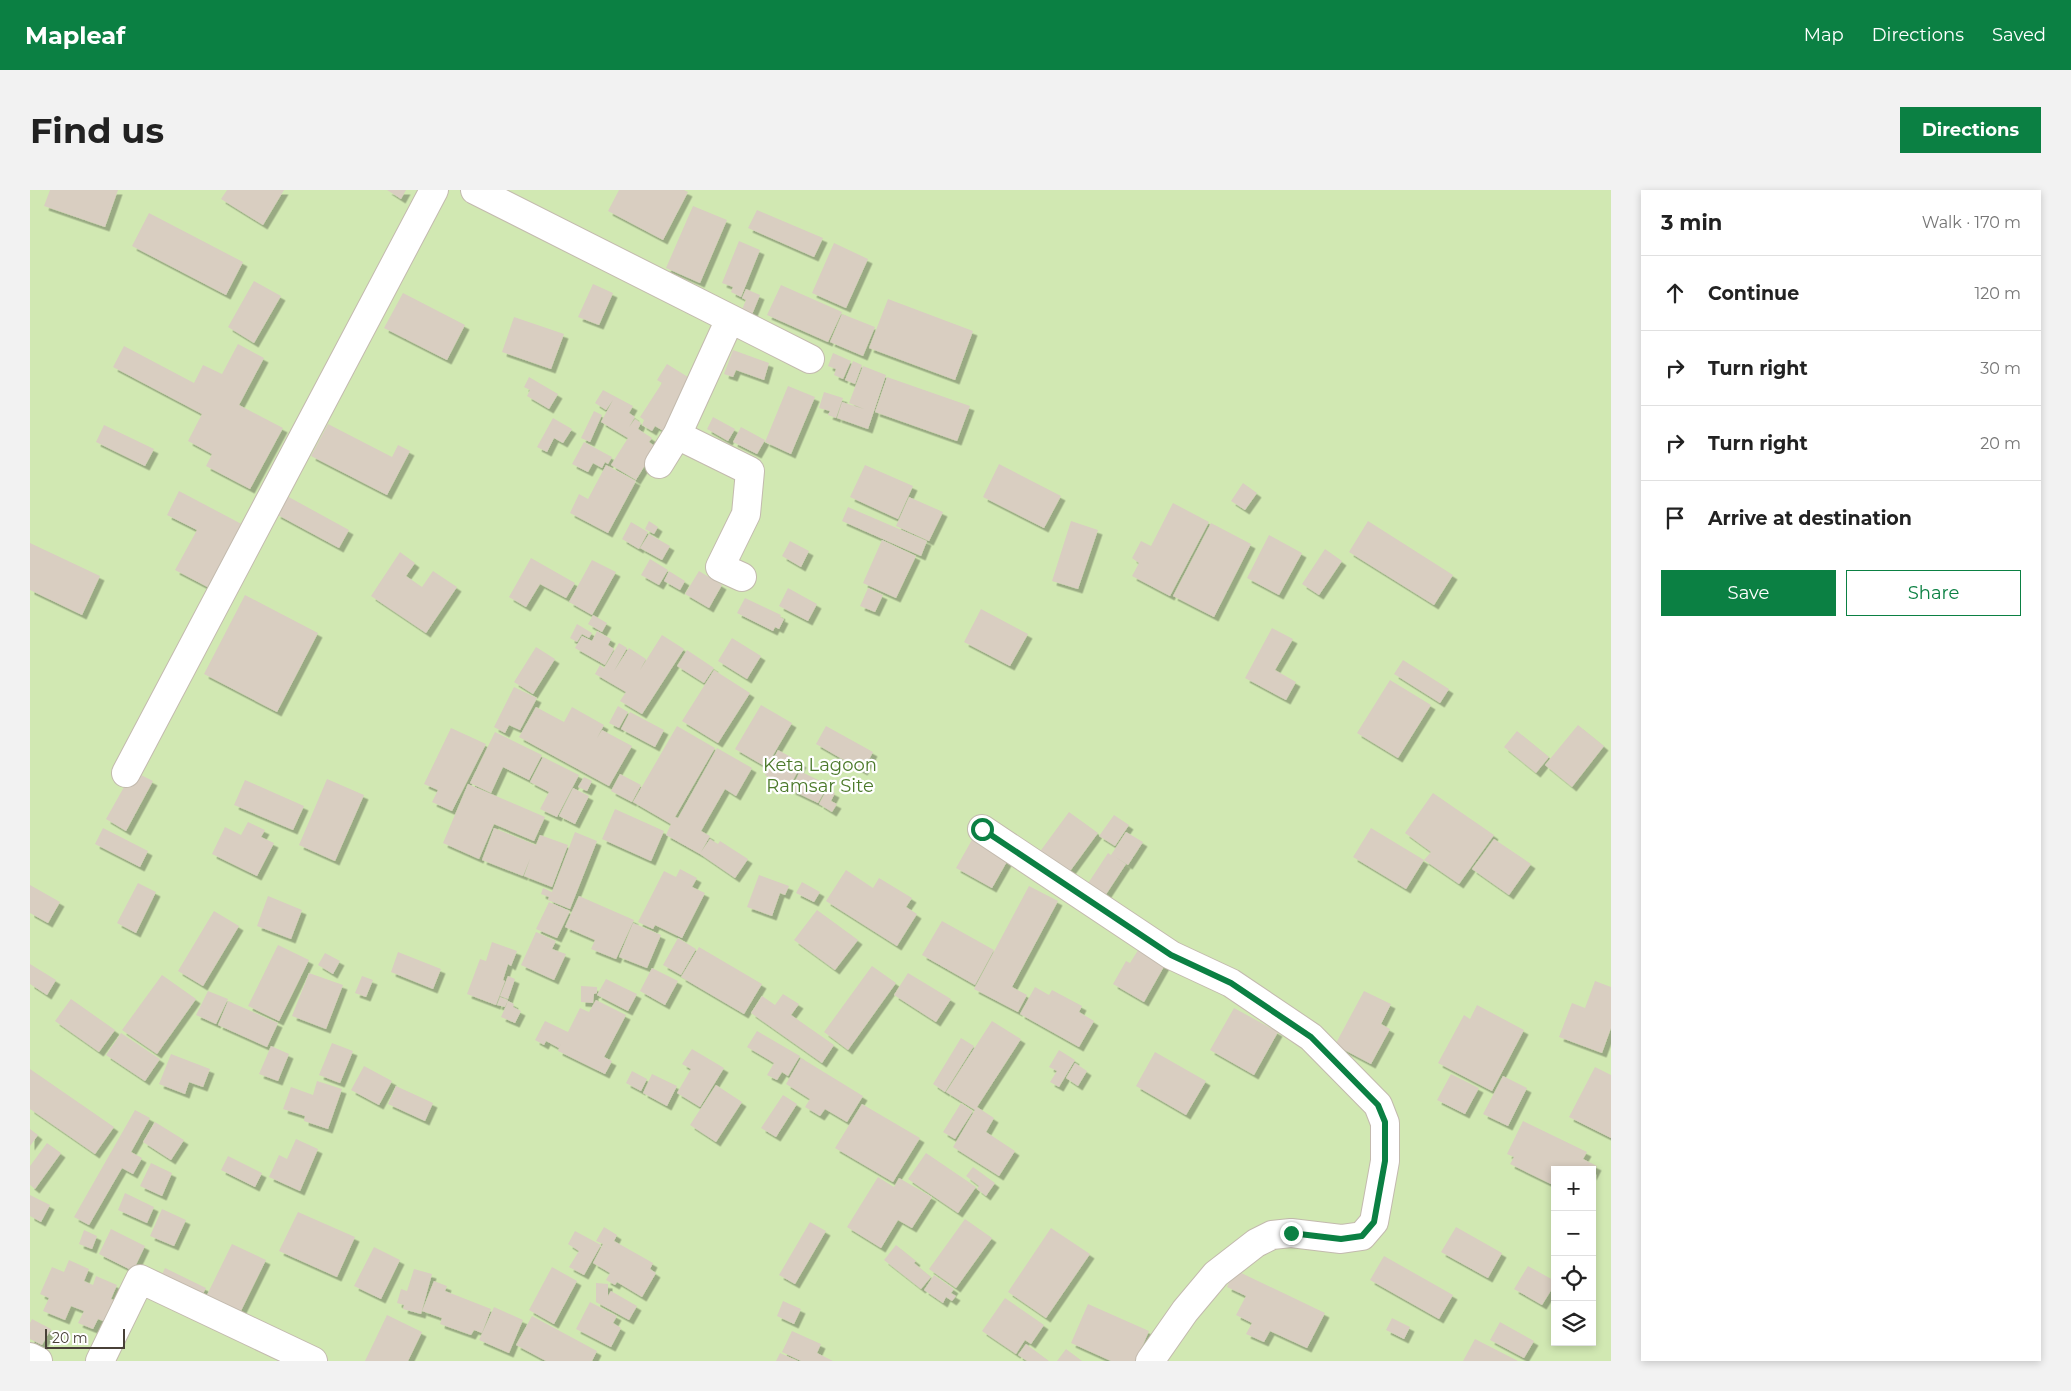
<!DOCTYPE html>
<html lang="en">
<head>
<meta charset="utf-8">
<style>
  :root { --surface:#fff; --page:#f2f2f2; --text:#222; --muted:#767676; --line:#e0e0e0; --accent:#0b8043 }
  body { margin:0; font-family:Montserrat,sans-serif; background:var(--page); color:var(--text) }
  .controls { position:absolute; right:15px; bottom:15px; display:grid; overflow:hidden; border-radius:0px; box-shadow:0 2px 8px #0003 }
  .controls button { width:45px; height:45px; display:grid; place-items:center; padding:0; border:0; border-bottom:1px solid var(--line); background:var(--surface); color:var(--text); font:25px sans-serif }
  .scale { position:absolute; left:15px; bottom:12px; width:80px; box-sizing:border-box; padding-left:5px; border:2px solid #484037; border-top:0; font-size:14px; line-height:18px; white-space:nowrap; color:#484037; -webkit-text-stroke:4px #fff; paint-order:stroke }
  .stop { position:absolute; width:15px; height:15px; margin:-11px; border:4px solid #0b8043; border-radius:50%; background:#fff }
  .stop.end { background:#0b8043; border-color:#fff; box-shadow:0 1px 5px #0008 }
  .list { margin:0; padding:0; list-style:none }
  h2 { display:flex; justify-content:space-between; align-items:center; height:65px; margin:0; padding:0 20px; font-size:21px }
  h2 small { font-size:16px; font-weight:400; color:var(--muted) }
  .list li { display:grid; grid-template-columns:32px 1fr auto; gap:15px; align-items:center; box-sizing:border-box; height:75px; padding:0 20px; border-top:1px solid var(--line) }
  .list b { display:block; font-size:19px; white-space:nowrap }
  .list em { font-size:16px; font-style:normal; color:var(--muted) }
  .actions { display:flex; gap:10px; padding:15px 20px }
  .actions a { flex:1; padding:11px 0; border:1px solid var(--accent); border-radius:0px; text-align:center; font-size:18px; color:var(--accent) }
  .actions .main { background:var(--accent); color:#fff }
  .icon { flex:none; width:28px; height:28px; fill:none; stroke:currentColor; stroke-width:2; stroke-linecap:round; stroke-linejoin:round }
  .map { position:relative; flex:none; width:1581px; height:1171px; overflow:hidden; border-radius:0px }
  header { display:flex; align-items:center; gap:30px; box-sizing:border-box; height:70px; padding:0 25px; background:var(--accent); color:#fff }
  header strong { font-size:24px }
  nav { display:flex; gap:28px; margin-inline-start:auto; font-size:18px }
  .intro { display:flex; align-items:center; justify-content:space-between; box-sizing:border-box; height:120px; padding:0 30px }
  h1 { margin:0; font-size:35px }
  .button { padding:12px 22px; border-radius:0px; background:var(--accent); color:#fff; font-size:18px; font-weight:700 }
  main { display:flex; gap:30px; padding:0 30px }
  aside { flex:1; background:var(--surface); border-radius:0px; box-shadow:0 2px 8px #0003 }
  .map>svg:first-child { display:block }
</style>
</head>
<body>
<header>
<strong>Mapleaf</strong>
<nav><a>Map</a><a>Directions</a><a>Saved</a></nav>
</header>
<div class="intro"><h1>Find us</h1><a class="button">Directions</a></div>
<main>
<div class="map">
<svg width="1581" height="1171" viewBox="0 0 1581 1171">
  <defs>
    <filter id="shadow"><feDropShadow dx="4.5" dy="4.5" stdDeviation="0" flood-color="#0004"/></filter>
  </defs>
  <rect width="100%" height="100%" fill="#f4f0e8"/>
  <path fill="#d1e8b2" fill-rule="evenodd" d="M0,0H1581V1171H0ZM1525,980H1562V1152H1525Z"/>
  <path fill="#d9cec1" filter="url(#shadow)" d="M20,0H88L75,37L14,16Z
    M197,0H254L233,35L191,9Z
    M357,0H376L371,9Z
    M589,0H654L658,2L633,50L578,21Z
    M663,16L697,30L670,93L636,78Z
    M727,20L793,48L784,67L718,38Z
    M119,23L213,72L196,105L102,56Z
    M709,51L730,60L711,107L701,102L703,97L692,93Z
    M804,53L838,69L816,118L782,103Z
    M224,91L251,106L224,153L198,137Z
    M563,94L583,103L569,135L548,127Z
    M751,95L812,122L798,152L737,125Z
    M716,99L730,105L721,127L711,122L716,110L712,108Z
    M373,103L435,135L417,170L354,138Z
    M858,109L943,141L925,190L839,158Z
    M812,124L845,137L833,166L800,152Z
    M484,127L534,144L521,179L472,162Z
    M208,154L234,168L209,215L253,238L220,299L176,276L182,264L158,251L172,224L83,177L94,156L164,193L173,175L192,184Z
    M703,160L739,173L734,190L706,180L703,187L694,184Z
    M803,163L821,171L813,189L804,185L806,179L798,176Z
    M823,171L832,175L825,194L815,190Z
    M637,174L666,192L635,242L625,236L622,241L612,235L614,230L610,227L632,193L627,190Z
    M833,176L856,185L838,239L807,228L812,212L834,219L819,213Z
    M499,187L528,204L519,219L497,206L500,200L494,197Z
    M857,187L940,216L927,251L845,222Z
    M758,196L785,207L761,264L735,252Z
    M573,200L603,216L599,223L605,227L599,237L605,229L611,233L608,239L622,248L619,252L626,257L606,290L581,275L598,248L571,232L583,210L576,220L565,213Z
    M794,202L813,208L806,228L798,225L800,221L789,218Z
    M564,221L572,225L560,252L551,248Z
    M683,227L705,239L698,251L677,239Z
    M523,228L542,239L533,253L524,248L517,262L507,257Z
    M298,234L362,267L368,255L380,261L357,305L281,266Z
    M74,235L124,259L115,276L66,252Z
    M711,237L735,250L727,264L703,252Z
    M554,252L582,267L578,274L575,272L572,278L563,273L558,282L542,274Z
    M969,274L1031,306L1014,338L953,307Z
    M576,275L606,291L578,343L540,323L549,304L558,309Z
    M835,275L883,296L868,329L820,307Z
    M1213,293L1227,303L1215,320L1201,311Z
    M149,301L221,339L187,402L145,380L167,340L137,325Z
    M257,306L319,340L309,358L246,324Z
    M879,307L913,322L899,351L866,336Z
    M1143,313L1179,332L1140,406L1102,386L1109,373L1102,368L1111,351L1121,356Z
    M818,317L897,351L891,366L812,331Z
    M619,331L628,337L624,344L615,339Z
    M1041,331L1068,340L1048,399L1022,391Z
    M1338,331L1423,385L1404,415L1319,362Z
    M601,332L618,342L609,359L592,349Z
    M1181,333L1221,354L1184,427L1143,406Z
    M619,344L640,356L632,370L610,358Z
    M1239,345L1272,363L1249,405L1217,388Z
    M852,350L886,366L866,408L833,393Z
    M760,351L779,361L771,377L752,366Z
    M0,353L70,386L52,425L0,400Z
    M1295,359L1312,371L1289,405L1272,394Z
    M370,362L385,373L376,386L392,397L403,381L427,397L396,443L341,406Z
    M501,368L545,393L536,408L510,394L496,417L479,407Z
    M620,369L638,380L629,395L611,385Z
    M562,370L586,382L562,425L539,412Z
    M639,381L655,391L650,400L634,391Z
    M669,381L692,395L679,418L655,404Z
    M758,398L787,414L778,431L749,416Z
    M838,398L853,405L845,422L830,416Z
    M215,405L288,443L247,522L174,484Z
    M715,408L751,425L750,427L754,429L749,439L745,437L743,441L707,423Z
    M951,419L998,444L980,476L934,452Z
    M563,425L577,433L572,442L558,434Z
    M547,434L562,443L559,448L552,444L547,452L540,448Z
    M1242,438L1263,449L1245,480L1266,492L1256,510L1215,488Z
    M567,441L581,449L578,455L584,459L575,475L545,458L552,446L562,451Z
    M632,445L654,459L612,524L590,511L596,502L565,484L570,475L574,478L589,453L597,458L584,481L599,458L616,469L610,480Z
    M702,448L731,466L717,489L688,471Z
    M506,457L525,469L503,504L484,492Z
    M657,460L684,478L674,493L647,476Z
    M1373,470L1419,499L1410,513L1364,484Z
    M684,480L720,503L688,553L652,531Z
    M1360,490L1401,515L1368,568L1327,543Z
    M484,497L507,508L490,540L479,535L475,543L464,537Z
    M731,515L762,533L736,577L705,559Z
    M588,516L598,522L589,538L579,533Z
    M506,517L534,532L542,517L574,535L567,548L572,540L602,556L579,596L489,547Z
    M600,522L634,540L625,557L591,539Z
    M1548,535L1574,556L1542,597L1515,575Z
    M647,536L685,558L645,627L648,628L687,558L722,578L706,606L695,599L671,641L680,646L671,662L680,649L688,654L690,651L718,669L705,688L670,664L636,645L641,634L603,612Z
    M796,536L843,562L833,581L786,554Z
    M421,538L456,554L422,621L402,612L408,600L394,594Z
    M1487,541L1519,567L1506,583L1474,557Z
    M465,542L512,565L499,590L473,577L461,603L440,593Z
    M748,560L772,573L759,598L735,585Z
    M513,567L549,585L527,627L510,619L519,602L500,592Z
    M103,581L123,591L96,641L76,629Z
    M770,581L798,595L788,613L761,600Z
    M590,584L611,595L602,612L581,601Z
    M554,587L562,591L557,601L548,597Z
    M297,589L334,605L305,671L269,655Z
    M215,590L274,616L263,640L204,615Z
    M438,594L515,627L504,651L464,634L449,669L413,653Z
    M543,598L559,606L545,634L529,626Z
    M797,599L805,603L801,611L807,614L802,622L789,614Z
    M1403,603L1464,645L1429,694L1394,670L1401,662L1375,643Z
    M585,619L634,641L621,671L572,649Z
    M1039,622L1068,643L1035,688L1006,667Z
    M1084,625L1099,635L1085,656L1069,646Z
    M218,632L235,640L231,647L244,653L227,686L182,664L195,637L211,645Z
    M73,638L118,661L110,677L65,654Z
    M464,638L506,655L510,645L538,655L522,697L494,686L500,669L493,686L452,670Z
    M1341,638L1394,670L1376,699L1323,667Z
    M545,642L567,651L540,719L518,710L519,707L511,704L513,698L522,702Z
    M1096,642L1113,652L1098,675L1084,666L1096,674L1073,709L1055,698L1078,663L1081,665Z
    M943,648L979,668L962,698L926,678Z
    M1464,649L1501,674L1479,705L1442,679Z
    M650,679L667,688L662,697L675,703L652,748L625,735L623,739L608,732L634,681L646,687Z
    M816,680L843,698L849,688L882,708L876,717L887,724L867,756L796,711Z
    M729,685L759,696L755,705L750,703L742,726L717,717Z
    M772,692L790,702L784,712L766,703Z
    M108,693L126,702L106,743L87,733Z
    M0,695L30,712L18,733L0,723Z
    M999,696L1028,711L982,797L997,805L988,822L944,799Z
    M238,706L272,720L261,749L227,736Z
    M549,706L604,730L586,769L561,759L565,750L535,737Z
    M519,712L540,721L527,748L506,739Z
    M787,720L828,750L805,780L764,750Z
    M184,721L209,736L173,796L148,781Z
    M912,731L964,760L945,795L892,765Z
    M603,733L631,745L617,778L589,767Z
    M506,742L526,751L522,759L536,764L524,790L491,775Z
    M648,748L666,759L651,785L633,775Z
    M462,752L487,761L481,776L478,774L473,790L475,791L466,815L437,804L450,769L456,771Z
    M248,755L279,770L249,831L218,816Z
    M669,757L732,794L714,824L651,787Z
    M1110,757L1136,773L1114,812L1083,794L1096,771L1100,773Z
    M368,762L411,779L403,799L361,782Z
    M295,763L310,771L303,784L288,775Z
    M0,774L26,790L17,805L0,794Z
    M842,776L866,793L818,860L794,842Z
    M622,778L648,791L635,815L610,801Z
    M279,783L313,795L296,839L262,826Z
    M878,783L921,809L906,832L864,805Z
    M132,785L166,809L127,864L92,840Z
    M332,786L343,790L336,807L325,803Z
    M478,786L485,789L478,809L470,806Z
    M576,789L607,804L598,821L567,805Z
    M1565,791L1581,797V838L1572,863L1529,847L1542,813L1555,818Z
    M551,796L567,797V803L564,804L563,813L551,812Z
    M1005,797L1019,805L1022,800L1052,816L1049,822L1064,831L1049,857L990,824Z
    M178,801L198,809L186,834L166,825Z
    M1334,801L1361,814L1351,834L1360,839L1341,874L1305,855Z
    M753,804L769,814L761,825L804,855L792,873L721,823L732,806L745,815Z
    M470,807L478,810L475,817L467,815Z
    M41,809L85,840L69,862L25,831Z
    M566,810L596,825L574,867L582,871L575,884L528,861L531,853L529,858L516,851L514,855L505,850L515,831L538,842L550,818L559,822Z
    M198,811L248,833L237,857L188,835Z
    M478,811L484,814L483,817L491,821L485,833L471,827Z
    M1447,815L1494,840L1462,901L1408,873L1434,825L1440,829Z
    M1204,818L1248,842L1224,885L1180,860Z
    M962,831L991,849L947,917L964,928L956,942L985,961L969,986L923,957L945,920L916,902Z
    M727,841L770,866L758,886L752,882L747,890L737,885L744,873L717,857Z
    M91,843L130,869L115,891L76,865Z
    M931,848L944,856L915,902L903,894Z
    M302,853L323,861L310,893L289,885Z
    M241,856L259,864L248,891L229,884Z
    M662,859L694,878L670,917L647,903L661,879L652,874Z
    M1029,860L1045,870L1029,897L1020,892L1027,881L1019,877Z
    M1125,862L1176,891L1156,925L1106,896Z
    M141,864L180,879L173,897L159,892L155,904L129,894Z
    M771,868L833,906L817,932L795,919L790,926L775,917L780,909L756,894Z
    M1045,873L1057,881L1048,896L1036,888Z
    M334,876L362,891L349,915L321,900Z
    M1565,877L1581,885V948L1539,927Z
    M0,879L84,937L65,964L0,919Z
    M602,881L617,889L611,901L596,893Z
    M622,884L647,896L637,916L613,903Z
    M1421,884L1449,898L1435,924L1407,910Z
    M1473,886L1497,898L1478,936L1453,924Z
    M287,891L312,899L298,939L274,931L275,926L253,919L261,897L283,905Z
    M686,895L712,912L686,952L660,935Z
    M366,896L403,913L395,931L358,914Z
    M753,905L767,914L746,947L731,938Z
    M931,913L943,921L925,949L913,942Z
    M832,914L890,948L863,992L805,958Z
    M105,920L120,928L101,962L112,968L103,984L92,978L59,1035L44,1027Z
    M1493,931L1557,962L1553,969L1567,976L1562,986V980H1525V996L1480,974L1484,967L1477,964Z
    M125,932L154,950L141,970L113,952Z
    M0,939L8,945L0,956Z
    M266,949L288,959L270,1001L239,987L249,965L257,969Z
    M17,953L31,963L5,999L0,995V976Z
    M896,963L946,997L928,1023L878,989Z
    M198,966L232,983L225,997L191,980Z
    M121,973L142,983L132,1006L110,996Z
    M943,977L965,993L956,1006L947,999L949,996L936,986Z
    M848,987L864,997L869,988L902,1007L882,1038L868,1030L851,1058L817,1037Z
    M95,1003L124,1017L117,1033L88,1020Z
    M0,1005L20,1015L11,1032L0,1026Z
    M132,1019L156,1030L144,1056L120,1046Z
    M268,1022L325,1047L307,1087L249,1061Z
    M935,1029L962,1048L926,1098L899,1079Z
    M780,1032L796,1041L765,1094L749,1085Z
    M574,1037L587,1045L584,1051L623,1073L620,1079L626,1083L612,1107L587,1092L585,1095L576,1090L580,1083L563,1073L573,1054L566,1051Z
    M1426,1037L1472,1063L1458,1088L1411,1062Z
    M1021,1038L1060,1064L1016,1128L978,1102Z
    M81,1039L115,1056L103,1081L69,1064Z
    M54,1040L67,1046L62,1059L49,1054Z
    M545,1041L571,1055L554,1085L539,1077L549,1061L538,1054Z
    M202,1054L236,1070L207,1129L173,1113Z
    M866,1055L886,1071L884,1073L901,1087L891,1099L854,1070Z
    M344,1057L370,1070L351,1109L324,1096Z
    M1354,1066L1423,1105L1409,1129L1340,1090Z
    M39,1070L59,1079L54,1091L63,1095L66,1086L87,1095L81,1109L87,1111L78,1133L68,1129L63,1139L48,1133L54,1121L41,1116L35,1130L13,1121L19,1108L10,1104L22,1077L34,1082Z
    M1498,1076L1525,1091V1094L1512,1115L1484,1099Z
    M522,1077L547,1091L524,1134L499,1120Z
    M135,1078L176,1098L167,1115L127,1095Z
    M384,1079L402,1084L391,1124L373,1119L374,1115L367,1113L371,1099L377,1101Z
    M1205,1080L1295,1123L1277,1158L1240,1141L1234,1152L1216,1144L1222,1133L1206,1125L1216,1106L1197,1097Z
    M904,1085L924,1099L921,1103L926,1106L922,1111L916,1107L913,1113L894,1100Z
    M404,1091L417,1096L415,1101L461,1119L452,1143L444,1140L441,1145L410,1134L412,1128L392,1121Z
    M566,1093L578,1094V1106L581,1101L607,1116L599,1130L566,1112Z
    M975,1108L1014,1135L1001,1154L995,1150L986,1164L952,1141Z
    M753,1111L771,1119L764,1134L747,1126Z
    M560,1112L587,1126L583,1133L591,1138L581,1157L546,1139Z
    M1058,1114L1119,1141L1106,1171H1081L1041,1153Z
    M464,1117L493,1130L479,1163L449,1150Z
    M357,1125L392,1142L378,1171H335Z
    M502,1126L567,1161L562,1171H516L486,1155Z
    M1362,1128L1380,1137L1374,1149L1356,1140Z
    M2,1129L21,1139L12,1155L0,1149V1133Z
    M1470,1132L1504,1151L1494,1168L1460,1150Z
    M762,1141L791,1154L787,1163L803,1171H771L752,1162Z
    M1445,1149L1488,1171H1433Z
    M996,1154L1019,1171H997L988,1165Z
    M1036,1159L1052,1171H1027Z
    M750,1163L768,1171H746Z"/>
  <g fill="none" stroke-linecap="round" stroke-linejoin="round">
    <defs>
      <path id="minor" d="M445,0L780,169
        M647,245L720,281L716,324L690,377L712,387
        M629,274L647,245L700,129
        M96,583L404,0
        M952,639L1141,765L1201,793L1281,847L1348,915L1355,933V971L1344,1032L1332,1046L1311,1049L1261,1043L1242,1045L1226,1053L1186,1084L1155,1121L1120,1171
        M0,1167L8,1171
        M70,1171L110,1089L283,1171"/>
    </defs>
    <use href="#minor" stroke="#c3baae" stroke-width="30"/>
    <use href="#minor" stroke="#fff" stroke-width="28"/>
  </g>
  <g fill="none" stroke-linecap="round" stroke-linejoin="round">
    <path stroke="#0b8043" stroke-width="6" d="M952,639L1141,765L1201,793L1281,847L1348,915L1355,932V971L1344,1032L1332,1046L1311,1049L1261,1043"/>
  </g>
  <g text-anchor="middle" stroke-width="4.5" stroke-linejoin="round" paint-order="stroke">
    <g font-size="18" fill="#4b792a" stroke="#fff">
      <text x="790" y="581">Keta Lagoon<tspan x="790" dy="21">Ramsar Site</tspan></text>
    </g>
  </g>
</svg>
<div class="controls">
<button>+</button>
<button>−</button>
<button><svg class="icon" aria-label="locate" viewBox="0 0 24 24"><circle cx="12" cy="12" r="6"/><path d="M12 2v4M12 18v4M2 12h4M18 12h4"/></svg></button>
<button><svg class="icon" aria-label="layers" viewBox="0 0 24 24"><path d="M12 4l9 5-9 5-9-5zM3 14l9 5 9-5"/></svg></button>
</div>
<div class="scale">20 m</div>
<div class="stop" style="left:952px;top:639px"></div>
<div class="stop end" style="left:1261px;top:1043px"></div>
</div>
<aside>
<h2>3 min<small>Walk · 170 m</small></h2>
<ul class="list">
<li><svg class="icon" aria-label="ahead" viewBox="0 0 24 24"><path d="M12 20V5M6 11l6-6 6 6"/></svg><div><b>Continue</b></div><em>120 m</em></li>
<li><svg class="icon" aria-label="right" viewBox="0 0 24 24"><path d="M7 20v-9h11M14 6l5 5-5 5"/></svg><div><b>Turn right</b></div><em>30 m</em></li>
<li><svg class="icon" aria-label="right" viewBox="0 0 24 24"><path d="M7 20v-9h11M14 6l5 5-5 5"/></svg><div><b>Turn right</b></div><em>20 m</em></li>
<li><svg class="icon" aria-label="arrive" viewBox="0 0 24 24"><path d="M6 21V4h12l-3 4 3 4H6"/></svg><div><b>Arrive at destination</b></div></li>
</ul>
<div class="actions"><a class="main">Save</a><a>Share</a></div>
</aside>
</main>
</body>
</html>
